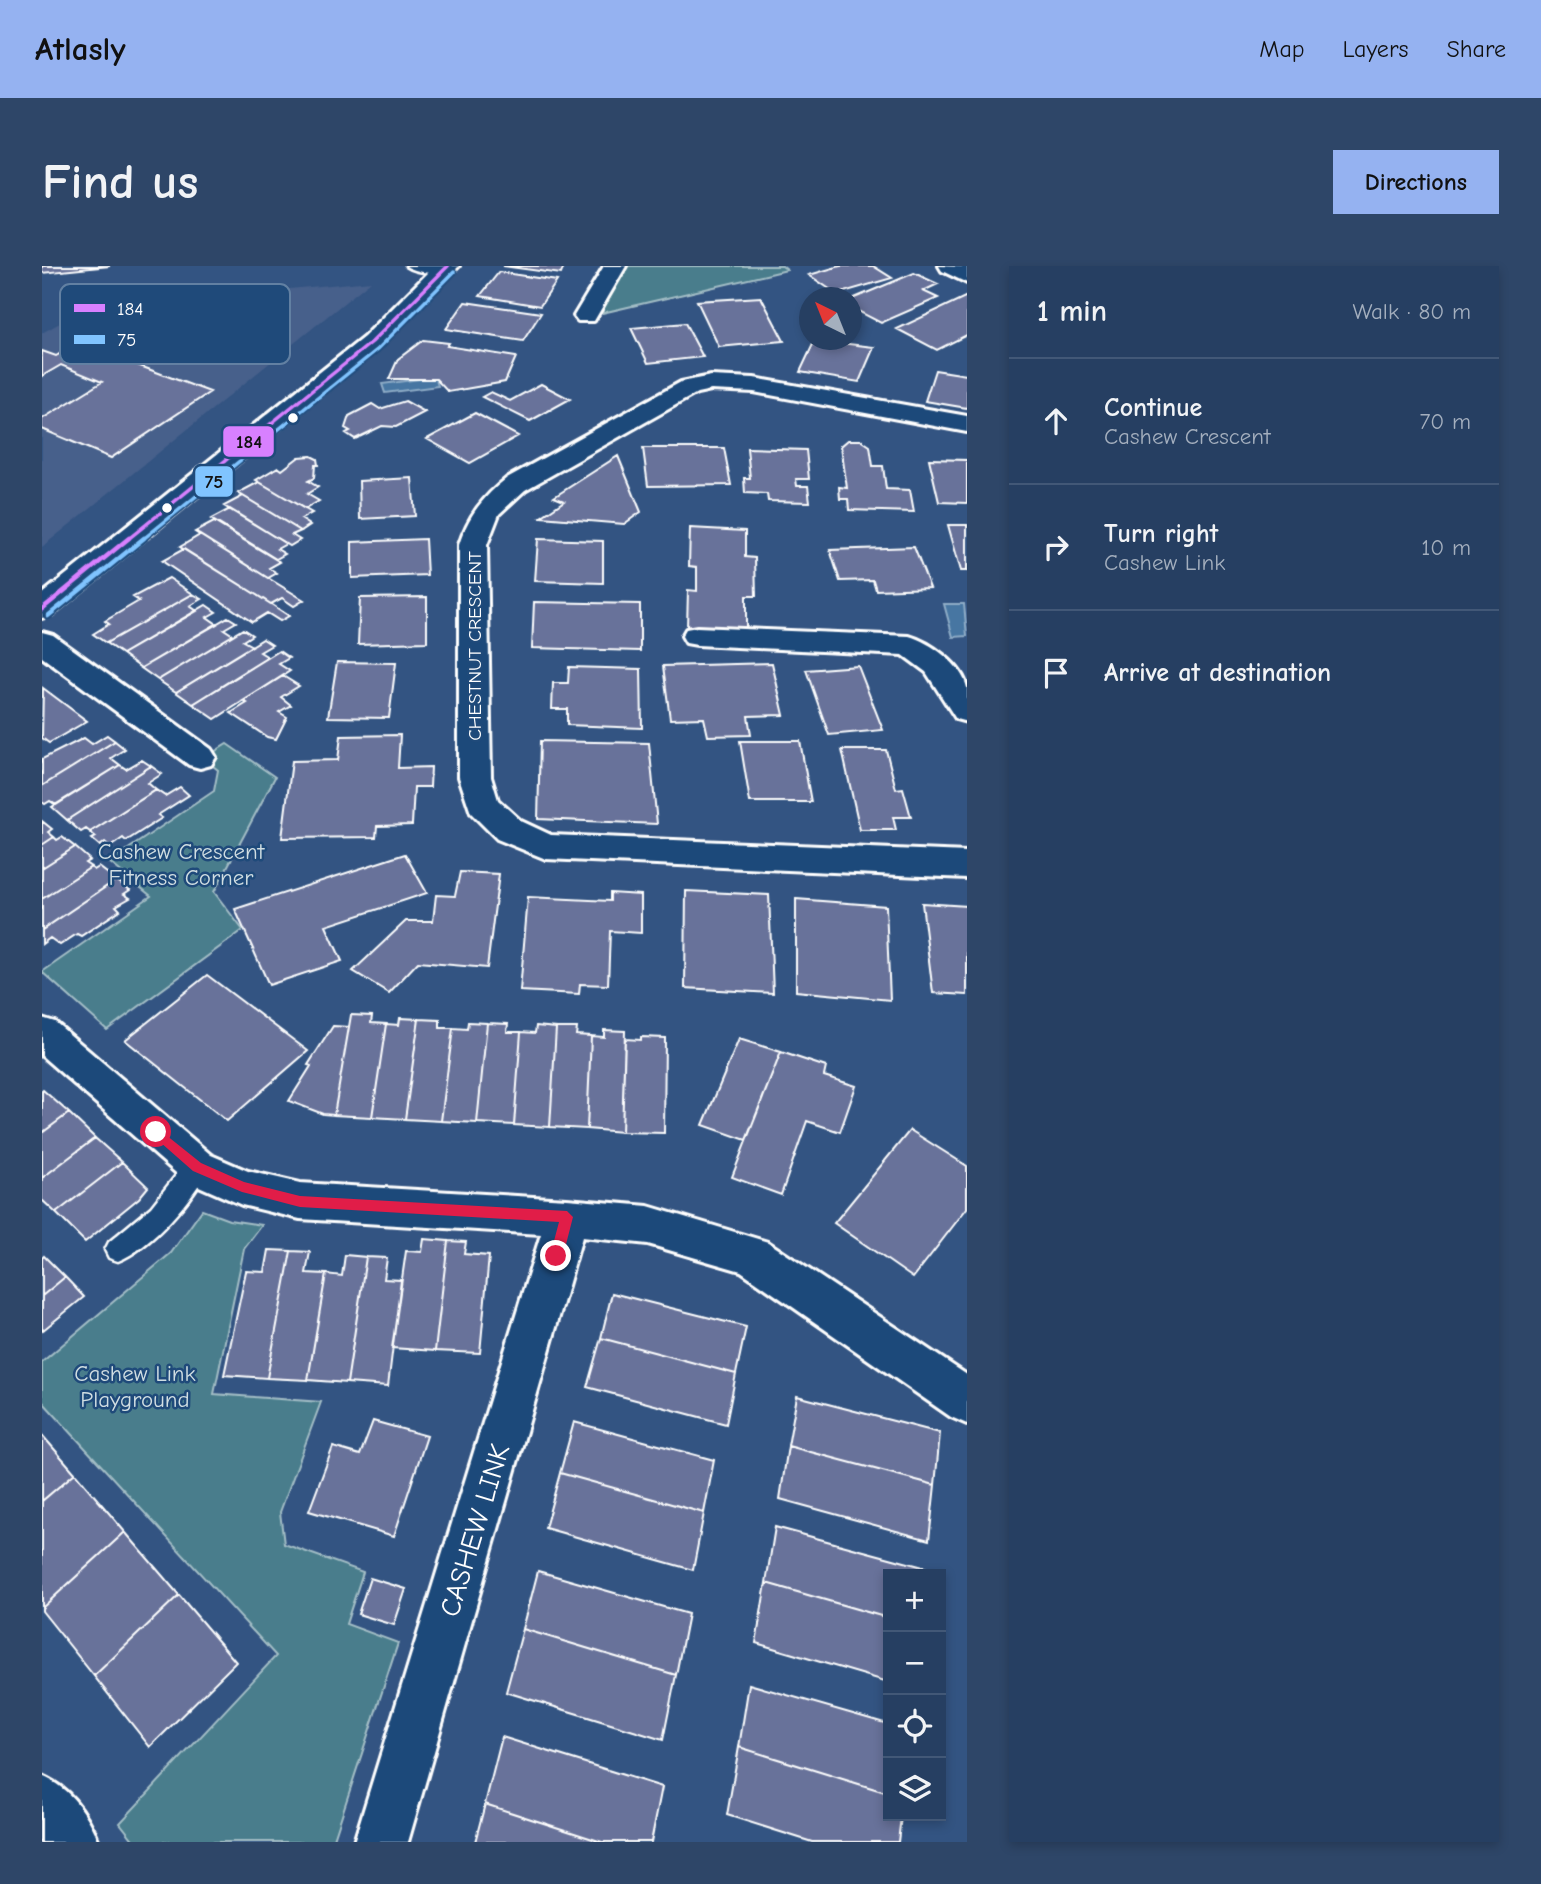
<!DOCTYPE html>
<html lang="en">
<head>
<meta charset="utf-8">
<style>
  :root { --surface:#263f62; --page:#2e4668; --text:#f1f3f6; --muted:#a4afbe; --line:#425877; --accent:#95b2f1 }
  body { margin:0; font-family:"Comic Neue",sans-serif; background:var(--page); color:var(--text) }
  .controls { position:absolute; right:21px; bottom:21px; display:grid; overflow:hidden; border-radius:0px; box-shadow:0 4px 10px #0003 }
  .controls button { width:63px; height:63px; display:grid; place-items:center; padding:0; border:0; border-bottom:2px solid var(--line); background:var(--surface); color:var(--text); font:35px sans-serif }
  .compass { position:absolute; left:757px; top:21px; width:63px; height:63px; border-radius:50%; background:var(--surface); box-shadow:0 4px 10px #0003; rotate:317deg }
  .stop { position:absolute; width:21px; height:21px; margin:-16px; border:5px solid #e11d48; border-radius:50%; background:#fff }
  .stop.end { background:#e11d48; border-color:#fff; box-shadow:0 2px 7px #0008 }
  .list { margin:0; padding:0; list-style:none }
  h2 { display:flex; justify-content:space-between; align-items:center; height:91px; margin:0; padding:0 28px; font-size:30px }
  h2 small { font-size:23px; font-weight:400; color:var(--muted) }
  .list li { display:grid; grid-template-columns:46px 1fr auto; gap:21px; align-items:center; box-sizing:border-box; height:126px; padding:0 28px; border-top:2px solid var(--line) }
  .list b { display:block; font-size:26px; white-space:nowrap }
  .list p { margin:0; font-size:23px; white-space:nowrap; color:var(--muted) }
  .list em { font-size:23px; font-style:normal; color:var(--muted) }
  .icon { flex:none; width:38px; height:38px; fill:none; stroke:currentColor; stroke-width:2; stroke-linecap:round; stroke-linejoin:round }
  .map { position:relative; flex:none; width:925px; height:1576px; overflow:hidden; border-radius:0px }
  header { display:flex; align-items:center; gap:42px; box-sizing:border-box; height:98px; padding:0 35px; background:var(--accent); color:#111 }
  header strong { font-size:33px }
  nav { display:flex; gap:38px; margin-inline-start:auto; font-size:24px }
  .intro { display:flex; align-items:center; justify-content:space-between; box-sizing:border-box; height:168px; padding:0 42px }
  h1 { margin:0; font-size:49px }
  .button { padding:18px 32px; border-radius:0px; background:var(--accent); color:#111; font-size:24px; font-weight:700 }
  main { display:flex; gap:42px; padding:0 42px }
  aside { flex:1; background:var(--surface); border-radius:0px; box-shadow:0 4px 10px #0003 }
  .map>svg:first-child { display:block }
</style>
</head>
<body>
<header>
<strong>Atlasly</strong>
<nav><a>Map</a><a>Layers</a><a>Share</a></nav>
</header>
<div class="intro"><h1>Find us</h1><a class="button">Directions</a></div>
<main>
<div class="map">
<svg width="925" height="1576" viewBox="0 0 925 1576">
  <rect width="100%" height="100%" fill="#335482"/>
  <filter id="ink" filterUnits="userSpaceOnUse"><feTurbulence type="fractalNoise" baseFrequency=".0143" numOctaves="2"/><feDisplacementMap in="SourceGraphic" scale="14" xChannelSelector="R" yChannelSelector="G"/><feConvolveMatrix kernelMatrix="1 2 1 2 8 2 1 2 1" color-interpolation-filters="sRGB"/></filter>
  <g filter="url(#ink)">
    <path fill="#47608b" d="M329,15L0,281V67L43,43Z"/>
    <path fill="#487d8c" stroke="#a4bec6" stroke-width="2" d="M579,0H740L745,4L560,47Z
      M185,478L233,511L172,626L201,664L65,764L0,706L109,630L67,596L172,525L176,504L171,500L175,493L172,486Z
      M160,944L187,954L220,959L202,983L172,1128L279,1136L238,1246L242,1278L321,1306L304,1358L356,1377L291,1576H93L78,1557L234,1390L0,1135V1096L129,987Z"/>
    <path fill="#4676a2" stroke="#90adc7" stroke-width="2" d="M393,111L396,120L343,127L340,118Z
      M902,338H922L925,370L911,371Z"/>
    <path fill="#67729a" stroke="#fff" stroke-width="2" d="M0,0H68L0,7Z
      M461,0H522L519,8Z
      M798,0H831L850,12L795,28L767,9Z
      M457,6L515,15L498,40L438,30Z
      M872,7L896,18L881,25L896,32L839,57L810,42V33Z
      M925,30V69L895,84L855,63Z
      M719,31L742,75L677,81L655,35Z
      M423,36L499,47L481,75L404,63Z
      M643,57L661,91L606,97L589,62Z
      M381,74L407,77L405,80L474,91L463,116L406,126L394,113H347L356,93Z
      M773,74L832,81L817,116L758,106Z
      M36,77L90,97L168,126L69,192L0,163V153L60,116L19,99L0,110V85L14,90Z
      M893,104L925,109V142L883,135Z
      M499,118L528,133L488,155L440,131L449,126L468,135Z
      M363,135L383,146L354,161L340,160L313,173L304,167L308,165L303,162L307,150L330,138L338,143Z
      M433,147L476,170L428,197L385,173Z
      M806,174H819L828,180L831,200H841L844,223L868,224L872,246L807,244L806,233H798L797,221L805,222L799,180Z
      M601,182H682L689,219L606,220Z
      M705,182L764,184L767,213H754L755,220H766L768,236L726,235L725,228L703,227L702,212H708Z
      M269,190L275,193L276,199H273L272,212L266,215L276,221L265,228L277,235L263,243L214,214L236,201L240,204L257,191Z
      M576,190L599,246L582,258L499,251L522,235L512,231Z
      M887,193L925,194V237L897,236Z
      M370,212L373,250L318,253L317,215Z
      M217,216L270,247L259,253L268,259L259,265L196,227Z
      M201,230L259,265L250,269L258,274L248,280L182,240Z
      M188,243L244,278L235,283L243,288L234,293L169,253Z
      M172,256L238,296L227,302L235,307L226,312L153,266Z
      M906,259H925V305H919Z
      M648,262L703,265V291L713,292L714,330H704V364L645,361L646,324L655,325V301L647,300Z
      M158,269L226,312L262,334L252,340L240,332L229,338L138,281Z
      M383,273L385,309L310,312V276Z
      M496,273L561,275V317L493,315Z
      M872,281L888,322L834,324L831,314L798,315L788,284Z
      M142,283L229,338L247,350L238,355L225,347L210,356L120,295Z
      M127,312L151,328L64,377L51,368L67,358L63,355L97,335L91,331Z
      M151,328L160,333L148,340L155,345L80,388L64,377Z
      M385,331V376L316,378L318,332Z
      M492,336L598,338V385L490,382Z
      M164,339L174,346L165,351L175,358L99,402L80,388Z
      M186,351L194,356L182,363L191,369L116,414L99,402Z
      M201,363L210,369L201,375L210,380L134,426L116,414Z
      M221,373L230,379L218,386L226,391L151,438L134,426Z
      M237,385L247,392L237,398L248,405L173,453L151,438Z
      M295,396L354,397L347,452L286,451Z
      M730,397L742,449L706,450L709,469L666,470L662,452L628,453L621,400Z
      M816,400L841,464L787,469L764,404Z
      M527,401L599,403L600,462L525,459V443H510L511,417H526Z
      M241,410L257,420L239,431L249,439L237,446L245,451L234,473L225,471L189,447L205,437L201,435Z
      M1,422L45,455L7,477L0,472Z
      M65,469L73,475L0,520V493L42,472L50,478Z
      M358,469L356,502L389,501L388,521H372L370,559L335,560L334,571L240,572L250,495L296,494L299,470Z
      M73,475L83,483L69,492L78,499L14,539L8,535L3,538L0,536V520Z
      M498,475L607,477L615,558L496,553Z
      M698,475H758L769,536H708Z
      M800,484H844L854,523L861,522L869,551H851L854,564H818Z
      M100,494L109,500L25,554L10,541L78,499L84,503Z
      M109,500L120,508L106,517L114,524L48,566L44,563L39,566L25,554Z
      M138,521L147,529L116,549L120,552L84,575L81,572L68,581L63,576L58,580L50,573L54,571L48,566L114,524L123,530Z
      M0,555L10,563L6,566L12,571L0,579Z
      M12,571L15,574L20,571L33,581L0,602V579Z
      M33,581L48,594L43,597L49,601L0,633V602Z
      M363,588L385,627L284,660L300,695L227,719L193,643Z
      M49,601L52,604L57,601L74,614L0,664V633Z
      M418,606L457,608L445,702L376,696L347,727L311,705L364,655H391L394,629L413,630Z
      M74,614L88,624L82,628L88,632L74,640L78,644L39,670L35,668L18,679L8,672L0,678V664Z
      M644,625L727,629L731,727L643,722Z
      M568,627L599,629V667L568,665L566,719L538,718L537,728L478,725L486,631L568,635Z
      M754,633L844,640L848,734L754,725Z
      M880,637L925,640V729L891,727Z
      M165,709L266,785L185,855L83,774Z
      M309,749L330,750L329,757L344,758L330,851L292,849Z
      M358,752L377,753L363,853L330,851L344,758L357,759Z
      M377,753L398,754V762H411L399,855L363,853Z
      M426,756L445,757L435,857L399,855L411,762L425,763Z
      M445,757L466,758L465,766H479L472,859L435,857Z
      M291,760L307,761L292,849L281,848L247,835L269,800L266,799Z
      M494,760L514,762L508,861L472,859L479,766L493,767Z
      M514,762H535L534,769L549,770L545,863L508,861Z
      M562,764L583,765L580,866L545,863L549,770L562,771Z
      M599,771L623,772L622,867L580,866L583,773L599,774Z
      M697,773L739,786L704,874L661,859Z
      M739,786L784,801L782,810L814,820L798,866L765,855L739,929L690,911Z
      M1,824L27,847L0,867V825Z
      M27,847L53,872L0,912V867Z
      M868,864L925,900V942L871,1012L792,957Z
      M53,872L80,896L14,947L0,934V912Z
      M80,896L106,921L97,932L43,976L14,947Z
      M382,973L406,975L393,1085L350,1082L364,985L380,986Z
      M406,975L424,976L422,988L447,990L438,1087L393,1085Z
      M227,984L249,985L225,1112L182,1109L204,1005L223,1006Z
      M249,985L268,986L264,1007L284,1008L266,1114L225,1112Z
      M303,989L324,991L305,1117L266,1114L284,1008L300,1010Z
      M2,990L23,1011L0,1030V992Z
      M324,991L345,992L342,1013L359,1014L346,1120L305,1117Z
      M23,1011L42,1031L0,1065V1030Z
      M570,1027L704,1061L694,1108L559,1072Z
      M559,1072L694,1108L684,1158L545,1121Z
      M755,1130L898,1167L893,1219L746,1180Z
      M331,1155L385,1170L352,1270L267,1245L291,1181L318,1189Z
      M532,1156L672,1194L662,1247L518,1207Z
      M0,1169L33,1207L0,1235Z
      M746,1180L893,1219L887,1274L738,1233Z
      M33,1207L83,1266L0,1342V1235Z
      M518,1207L662,1247L651,1304L503,1262Z
      M733,1261L885,1302L884,1308H846V1352L724,1317Z
      M83,1266L137,1329L52,1410L0,1345V1342Z
      M496,1305L646,1348L634,1409L481,1363Z
      M328,1312L364,1323L352,1359L316,1348Z
      M724,1317L846,1352V1416L714,1377Z
      M137,1329L194,1396L108,1481L52,1410Z
      M481,1363L634,1409L621,1474L464,1426Z
      M707,1418L846,1458V1527L697,1481Z
      M460,1471L620,1521L609,1576H560L443,1538Z
      M697,1481L846,1527V1550H859L856,1576H770L685,1549Z
      M443,1538L560,1576H433Z"/>
    <g fill="none" stroke-linecap="round" stroke-linejoin="round">
      <defs>
        <path id="lane" d="M364,0H408L411,3C401,10 374,7 364,0Z
          M155,891L164,894L167,901C152,932 108,983 76,995L67,992L63,984L67,976L109,941L146,894Z"/>
        <path id="street" d="M562,0H584L552,55H536L532,50Z
          M897,0L925,1V17L900,5Z
          M669,110L712,112L925,150V166L712,126L669,124L655,127L483,224L457,248L445,279L449,511L456,534L479,555L509,569L925,586V612L504,593L455,573L429,547L417,511V279C426,250 441,231 465,212L639,116Z
          M655,361L867,370C888,376 921,399 925,422C925,432 925,446 925,456L914,453L884,406L861,389L655,379L644,377L640,370L644,363Z
          M0,366L11,369L169,483L174,491L169,499L158,502L147,499L0,391Z
          M0,752L13,756L169,889L206,905L258,917L525,933L606,940L726,976L925,1109V1158L909,1151L699,1005L606,978L540,971L366,1576H312L499,968L258,953L200,939L141,913L0,790Z
          M0,1510C28,1522 46,1548 57,1576H0Z"/>
        <path id="secondary" d="M393,0H417L338,81L10,349L0,352V328L322,71Z"/>
      </defs>
      <use href="#lane" stroke="#fff" stroke-width="5"/>
      <use href="#street" stroke="#fff" stroke-width="6"/>
      <use href="#secondary" stroke="#fff" stroke-width="6"/>
      <use href="#lane" fill="#1f4a7a" fill-rule="evenodd"/>
      <use href="#street" fill="#1f4a7a" fill-rule="evenodd"/>
      <use href="#secondary" fill="#1f4a7a" fill-rule="evenodd"/>
      <defs>
        <path id="bus-1-far1" d="M85,274L330,76L406,0"/>
        <path id="bus-1" d="M0,343L87,272"/>
        <path id="bus-2-far1" d="M100,274L336,83L412,6"/>
        <path id="bus-2" d="M6,350L102,272"/>
      </defs>
      <use href="#bus-1-far1" stroke="#1f4a7a" stroke-width="7"/>
      <use href="#bus-1" stroke="#1f4a7a" stroke-width="9"/>
      <use href="#bus-2-far1" stroke="#1f4a7a" stroke-width="7"/>
      <use href="#bus-2" stroke="#1f4a7a" stroke-width="9"/>
      <use href="#bus-1-far1" stroke="#d880ff" stroke-width="3.5"/>
      <use href="#bus-1" stroke="#d880ff" stroke-width="4.5"/>
      <use href="#bus-2-far1" stroke="#80c4ff" stroke-width="3.5"/>
      <use href="#bus-2" stroke="#80c4ff" stroke-width="4.5"/>
    </g>
  </g>
  <path fill="#e11d48" d="M114,861L159,897L202,916L258,930L525,945L531,951L521,990L514,995L508,990L517,956L258,941L200,926L151,905L110,869V862Z"/>
  <g fill="#fff" stroke="#1f4a7a" stroke-width="2.5">
    <circle cx="251" cy="152" r="6"/>
    <circle cx="125" cy="242" r="6"/>
  </g>
  <g text-anchor="middle" stroke-width="5" stroke-linejoin="round" paint-order="stroke">
    <g font-size="19" fill="#fff" stroke="#1f4a7a">
      <text transform="translate(432 380) rotate(-90)" y="7">CHESTNUT CRESCENT</text>
    </g>
    <g font-size="23" fill="#d1dee2" stroke="#1f4a7a">
      <text x="139" y="593">Cashew Crescent<tspan x="139" dy="26">Fitness Corner</tspan></text>
      <text x="93" y="1115">Cashew Link<tspan x="93" dy="26">Playground</tspan></text>
    </g>
    <g font-size="28" fill="#fff" stroke="#1f4a7a">
      <text transform="translate(432 1264) rotate(-73)" y="10">CASHEW LINK</text>
    </g>
  </g>
  <rect x="18" y="18" width="230" height="80" rx="10" fill="#1f4a7a" stroke="#6280a2" stroke-width="2"/>
  <rect x="32" y="38" width="31" height="8" fill="#d880ff"/>
  <rect x="32" y="69" width="31" height="9" fill="#80c4ff"/>
  <g font-size="19" fill="#fff">
    <text x="75" y="49">184</text>
    <text x="75" y="80">75</text>
  </g>
  <g stroke="#1f4a7a" stroke-width="2.5">
    <rect x="180" y="159" width="53" height="33" rx="7" fill="#d880ff"/>
    <rect x="152" y="199" width="40" height="33" rx="7" fill="#80c4ff"/>
  </g>
  <g font-size="19" text-anchor="middle" font-weight="bold" fill="#111">
    <text x="207" y="182">184</text>
    <text x="172" y="222">75</text>
  </g>
</svg>
<div class="controls">
<button>+</button>
<button>−</button>
<button><svg class="icon" aria-label="locate" viewBox="0 0 24 24"><circle cx="12" cy="12" r="6"/><path d="M12 2v4M12 18v4M2 12h4M18 12h4"/></svg></button>
<button><svg class="icon" aria-label="layers" viewBox="0 0 24 24"><path d="M12 4l9 5-9 5-9-5zM3 14l9 5 9-5"/></svg></button>
</div>
<svg class="compass" viewBox="-18 -18 36 36"><path d="M0-13l5 13h-10z" fill="#e53935"/><path d="M0 13l5-13h-10z" fill="#a4afbe"/></svg>
<div class="stop" style="left:114px;top:866px"></div>
<div class="stop end" style="left:514px;top:990px"></div>
</div>
<aside>
<h2>1 min<small>Walk · 80 m</small></h2>
<ul class="list">
<li><svg class="icon" aria-label="ahead" viewBox="0 0 24 24"><path d="M12 20V5M6 11l6-6 6 6"/></svg><div><b>Continue</b><p>Cashew Crescent</p></div><em>70 m</em></li>
<li><svg class="icon" aria-label="right" viewBox="0 0 24 24"><path d="M7 20v-9h11M14 6l5 5-5 5"/></svg><div><b>Turn right</b><p>Cashew Link</p></div><em>10 m</em></li>
<li><svg class="icon" aria-label="arrive" viewBox="0 0 24 24"><path d="M6 21V4h12l-3 4 3 4H6"/></svg><div><b>Arrive at destination</b></div></li>
</ul>
</aside>
</main>
</body>
</html>
